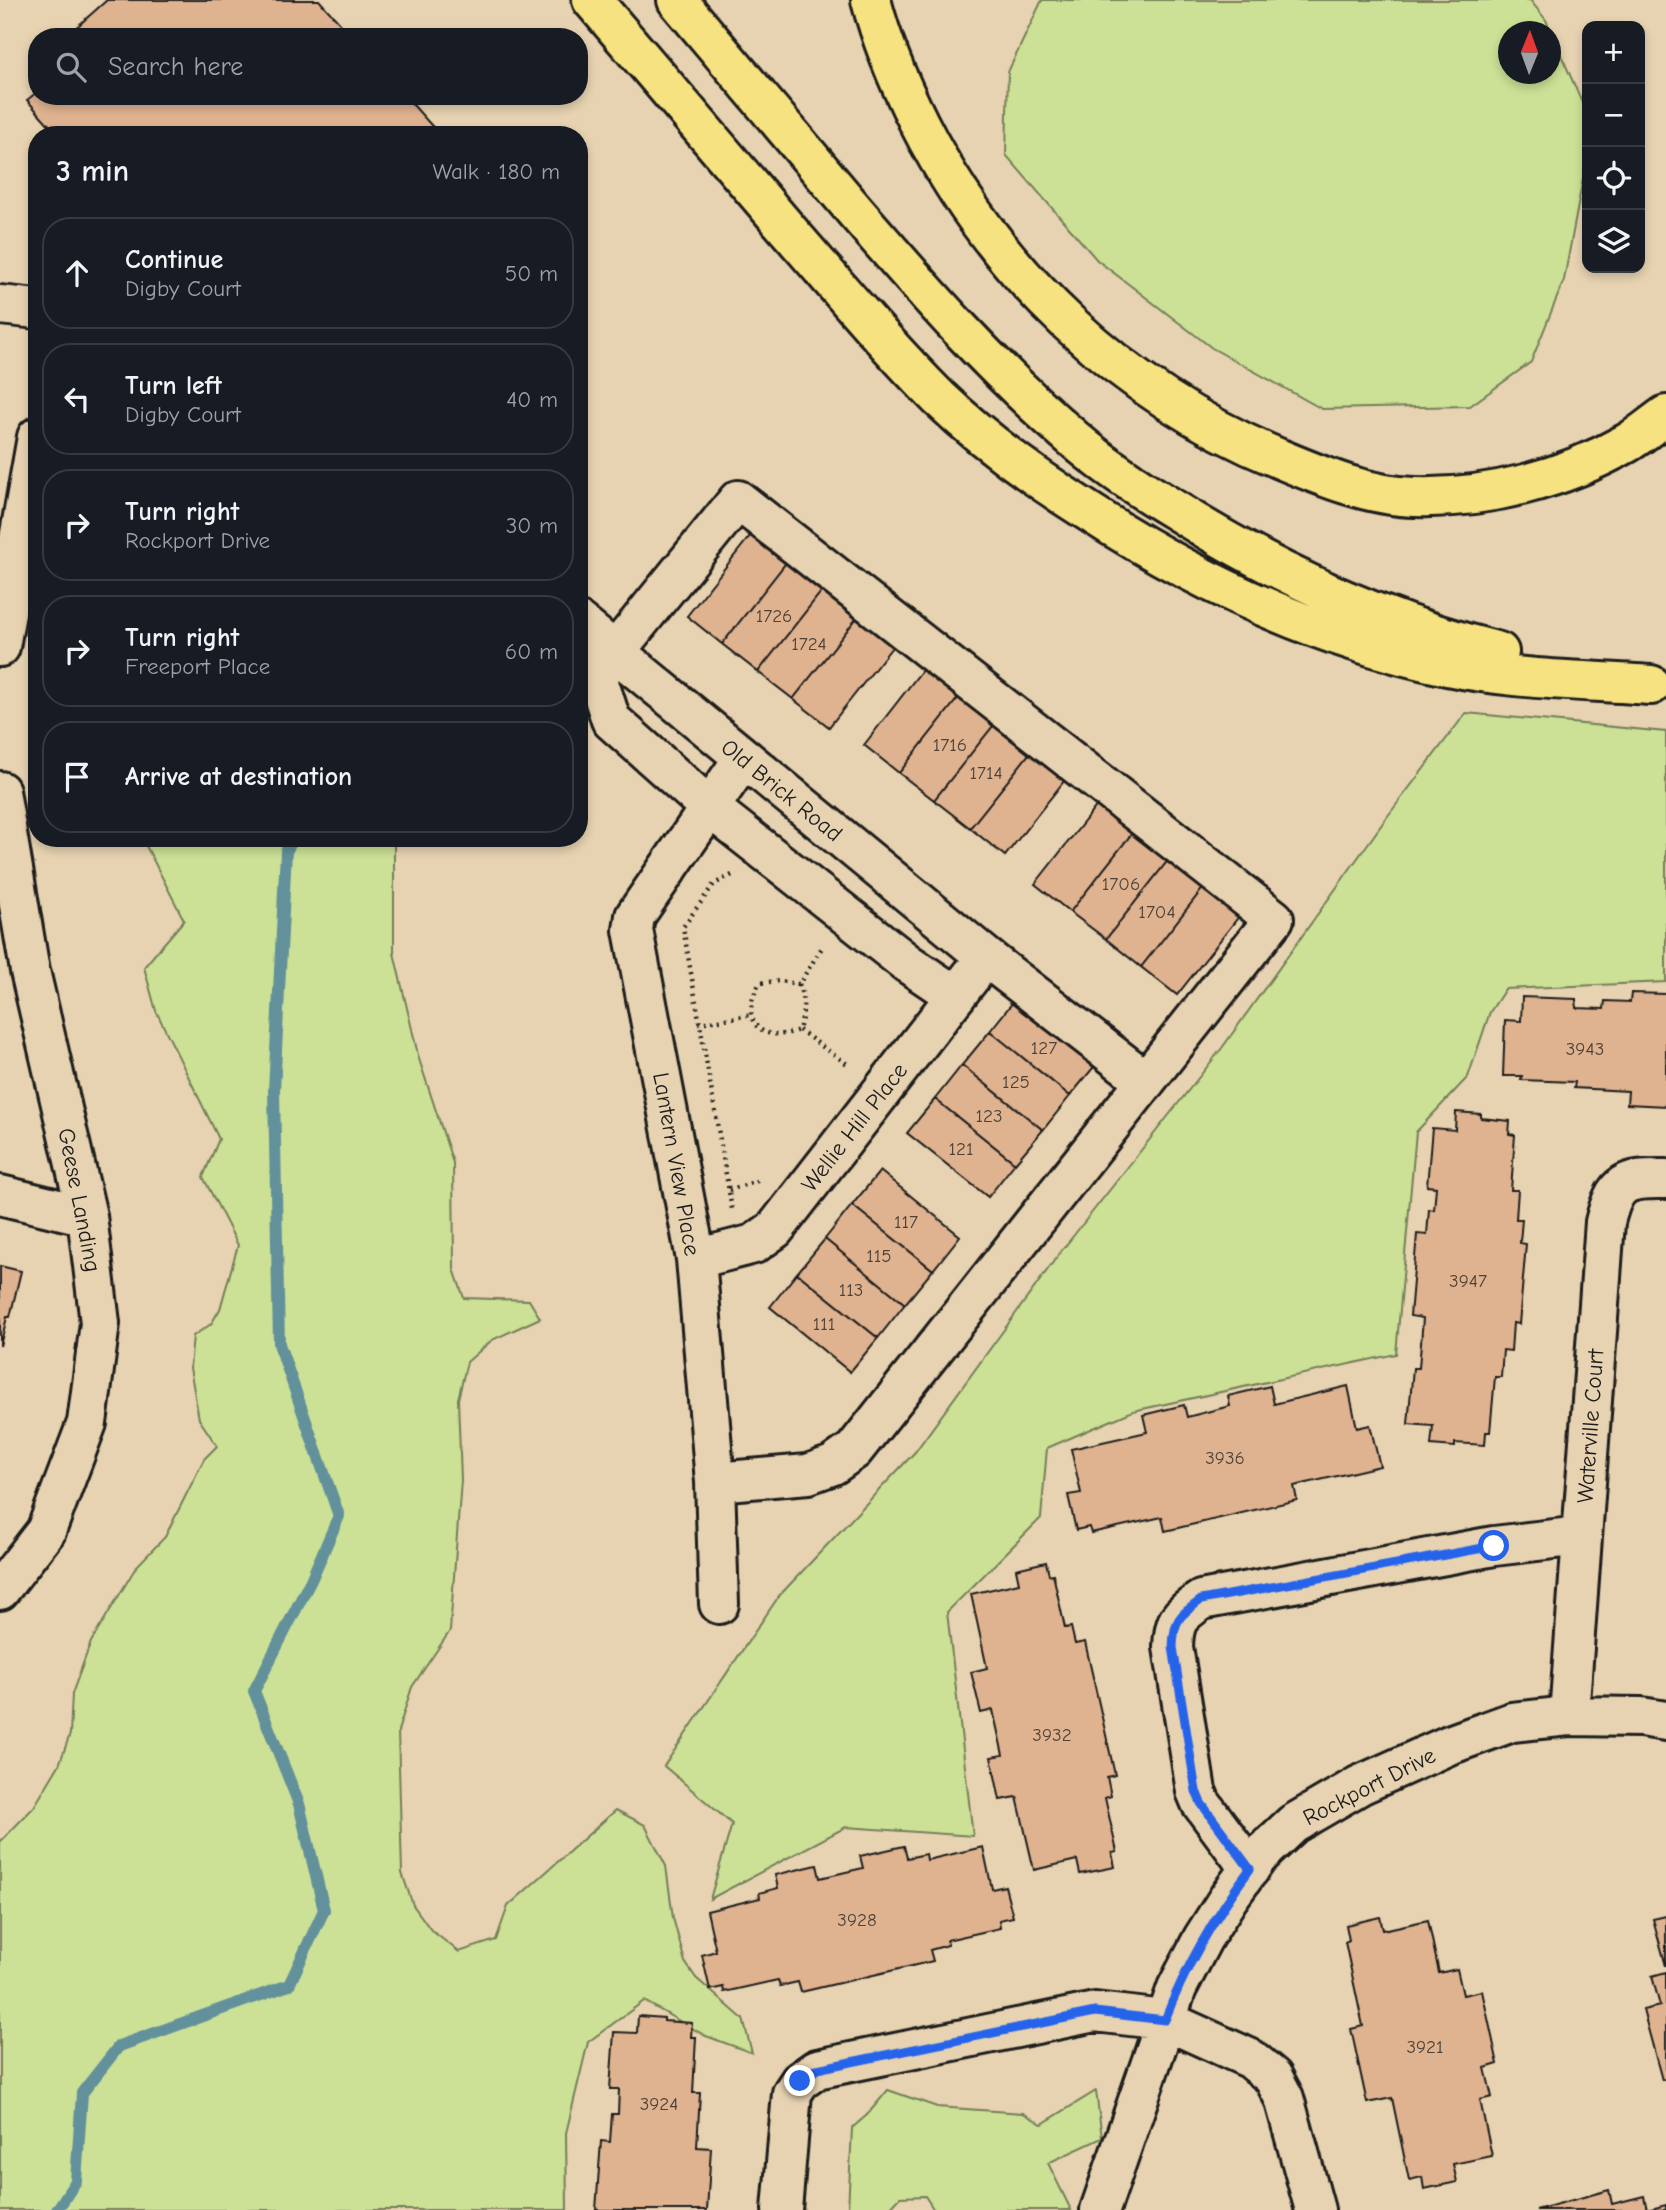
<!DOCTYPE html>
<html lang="en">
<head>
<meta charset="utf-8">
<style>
  :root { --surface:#171b24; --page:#20242c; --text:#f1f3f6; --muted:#9ea1a6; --line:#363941 }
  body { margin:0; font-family:"Comic Neue",sans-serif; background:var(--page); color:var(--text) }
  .controls { position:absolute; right:21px; top:21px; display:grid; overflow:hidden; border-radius:14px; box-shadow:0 4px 10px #0003 }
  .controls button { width:63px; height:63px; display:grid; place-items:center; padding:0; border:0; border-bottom:2px solid var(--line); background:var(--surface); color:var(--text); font:35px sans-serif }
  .compass { position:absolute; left:1498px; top:21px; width:63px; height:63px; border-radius:50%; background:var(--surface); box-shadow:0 4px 10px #0003; rotate:1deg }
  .stop { position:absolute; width:21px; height:21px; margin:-16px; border:5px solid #2563eb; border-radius:50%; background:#fff }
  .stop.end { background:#2563eb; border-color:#fff; box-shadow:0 2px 7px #0008 }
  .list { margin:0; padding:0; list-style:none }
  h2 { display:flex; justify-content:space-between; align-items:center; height:91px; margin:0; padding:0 28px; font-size:30px }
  h2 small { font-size:23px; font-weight:400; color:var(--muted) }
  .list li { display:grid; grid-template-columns:46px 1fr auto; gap:21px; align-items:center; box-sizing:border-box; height:112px; margin:0 14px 14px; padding:0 14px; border:2px solid var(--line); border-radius:28px }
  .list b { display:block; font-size:26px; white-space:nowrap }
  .list p { margin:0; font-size:23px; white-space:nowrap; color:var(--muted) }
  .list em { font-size:23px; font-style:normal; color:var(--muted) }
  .icon { flex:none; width:38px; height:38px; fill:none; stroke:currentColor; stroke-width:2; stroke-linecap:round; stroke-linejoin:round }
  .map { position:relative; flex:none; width:1666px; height:2210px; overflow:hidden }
  .search { position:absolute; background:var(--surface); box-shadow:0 4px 10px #0003; left:28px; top:28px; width:560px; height:77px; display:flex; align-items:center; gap:18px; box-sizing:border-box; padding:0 24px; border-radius:28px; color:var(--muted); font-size:26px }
  .panel { position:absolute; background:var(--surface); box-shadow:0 4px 10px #0003; left:28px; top:126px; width:560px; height:721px; border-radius:28px }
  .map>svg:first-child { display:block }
</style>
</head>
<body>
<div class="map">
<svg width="1666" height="2210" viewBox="0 0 1666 2210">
  <rect width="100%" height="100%" fill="#e7d3b1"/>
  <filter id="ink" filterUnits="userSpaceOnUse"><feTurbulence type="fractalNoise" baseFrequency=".0143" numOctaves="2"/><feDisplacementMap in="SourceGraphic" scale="14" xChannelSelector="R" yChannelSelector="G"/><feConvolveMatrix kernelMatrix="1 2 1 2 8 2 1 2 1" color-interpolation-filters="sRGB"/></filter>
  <g filter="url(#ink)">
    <path fill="#cce196" stroke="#747e59" stroke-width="2" fill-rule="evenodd" d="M1042,0H1530L1546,20L1587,114V157L1564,280L1531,362L1470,406L1322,409L1212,348L1097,260L1006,155L1008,72ZM1508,32H1550V74H1508Z
      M1466,713L1666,732V982L1505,989L1490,1012L1468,1077L1416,1132L1396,1354L1133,1411L1047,1448L1041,1518L947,1612L973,1836L846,1827L710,1899L732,1824L664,1766L779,1596L915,1452L1059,1254L1222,1048L1387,817Z
      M142,838H398L394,846V953L419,1059L453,1163L454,1269L464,1298L529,1300L540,1318L492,1340L467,1362L458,1399L461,1480L450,1631L412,1687L398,1731L402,1873L413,1905L431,1930L459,1952L496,1940L508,1906L616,1810L645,1825L666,1866L673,1918L685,1962L696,1978L743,2019L752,2053L706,2036L644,2001L588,2042L566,2133L567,2210H0V1842L34,1807L59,1765L70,1734L72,1694L91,1642L136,1567L165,1537L204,1459L217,1446L199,1419L190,1368L193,1336L211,1324L220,1309L238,1245L203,1177L219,1139L156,1011L144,967L184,920Z
      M888,2090L937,2107L1023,2113L1042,2124L1096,2091L1102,2138L1048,2163L1071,2210H934L925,2196L900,2197L888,2210H848L852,2128L867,2115Z"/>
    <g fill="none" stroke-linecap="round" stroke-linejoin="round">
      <path stroke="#62919b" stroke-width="12" d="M57,2210L76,2181L82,2093L119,2046L289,1985L324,1910L299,1804L254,1691L311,1580L339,1516L279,1344L274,1091L286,851L294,838"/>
    </g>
    <path fill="#e0b390" stroke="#1c1c1c" stroke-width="2" d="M107,0H319L352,37H70V33Z
      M37,92V96H405L440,135H58L27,100Z
      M754,531L789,559L722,644L687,616Z
      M789,559L825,587L758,672L722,644Z
      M825,587L860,614L793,699L758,672Z
      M860,614L896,642L829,727L793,699Z
      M930,660L966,688L899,773L864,745Z
      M966,688L1001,716L934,800L899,773Z
      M1001,716L1037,744L970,828L934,800Z
      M1037,744L1072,771L1005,856L970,828Z
      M1102,799L1137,827L1070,912L1035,884Z
      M1137,827L1173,854L1106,939L1070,912Z
      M1173,854L1208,882L1141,967L1106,939Z
      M1208,882L1244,910L1177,995L1141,967Z
      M1631,993L1666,994V1106L1627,1104L1628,1091L1574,1088L1575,1082L1521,1080L1522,1076H1503L1505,1020L1521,1021L1522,997L1576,999V1008L1604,1009L1605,1001L1630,1002Z
      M1017,997L1098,1062L1070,1096L990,1031Z
      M990,1031L1070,1096L1043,1130L962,1065Z
      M962,1065L1043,1130L1015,1163L935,1099Z
      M935,1099L1015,1163L988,1197L907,1133Z
      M1456,1112L1481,1114V1118L1510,1121L1509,1134L1515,1135L1511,1190H1518L1516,1219H1522L1520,1243L1526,1244L1519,1324L1513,1323L1511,1351L1503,1350L1501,1377H1495L1490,1432H1486L1485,1445L1455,1443V1447L1431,1445L1433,1426L1408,1424L1413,1368H1419L1423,1318L1410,1316L1417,1234L1427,1235L1429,1209L1434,1210L1436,1187L1427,1186L1432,1128L1455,1130Z
      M880,1171L960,1236L933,1270L852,1205Z
      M852,1205L933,1270L905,1304L825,1239Z
      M825,1239L905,1304L878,1338L797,1273Z
      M0,1266L21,1271L10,1317H7L0,1346Z
      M797,1273L878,1338L850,1372L770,1307Z
      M1270,1386L1274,1404L1348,1386L1357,1428L1370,1425L1380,1466L1294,1486L1297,1500L1165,1531L1162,1517L1091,1533L1089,1527L1076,1530L1068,1495L1081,1493L1071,1449L1147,1432L1143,1415L1184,1405L1187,1417L1230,1406L1228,1396Z
      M1046,1562L1049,1575L1053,1574L1065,1628L1071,1627L1075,1644L1085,1642L1115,1775L1107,1777L1111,1796L1105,1798L1117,1852L1112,1853L1115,1867L1080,1874L1077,1860L1034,1870L1017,1797L1000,1800L991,1757L1003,1755L993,1710L981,1713L971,1672L987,1668L971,1594L1019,1583L1016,1569Z
      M904,1846L907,1858L926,1854L927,1860L983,1847L992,1889L1005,1886L1013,1917L999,1920L1000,1928L947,1940L948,1945L930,1950L933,1961L801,1992L798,1982L780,1986L778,1980L724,1992L723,1987L710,1990L702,1955L716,1951L707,1911L760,1898L759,1893L778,1888L775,1875L817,1865L820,1878L863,1868L860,1856Z
      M1666,1916V1966L1653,1919Z
      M1380,1917L1383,1930L1428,1920L1439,1973L1457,1969L1463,1995L1482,1991L1498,2064L1485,2068L1492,2097L1480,2100L1492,2156L1453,2164L1457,2182L1424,2189L1422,2177L1409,2180L1392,2098L1367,2103L1351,2029L1363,2026L1345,1942L1349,1940L1346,1925Z
      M1666,1972V2079L1662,2080L1643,2010L1660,2006L1652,1976Z
      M638,2016L664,2018V2021L692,2023L691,2037H696L693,2093H700L697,2147L711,2148L707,2210H596L601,2141L610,2142L612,2114H618L619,2089H610L614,2032L637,2033Z
      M1609,2190L1612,2204L1644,2196L1647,2210L1666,2205V2210H1536Z"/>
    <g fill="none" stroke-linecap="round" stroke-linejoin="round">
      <defs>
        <path id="minor" d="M0,305L37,309
          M579,622L986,957L1146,1081
          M0,647L37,437
          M590,655L611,720L710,808L907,963L956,996
          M597,677L615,652L738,500L1274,919L854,1450L833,1465L808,1474L715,1482
          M0,791L30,971L87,1216L100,1323L87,1423L46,1531L0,1590
          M0,1195L87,1216
          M696,1259L754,1244L775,1229L972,975
          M719,1604L715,1482L696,1259L633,930L635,916L743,759
          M1569,1716L1605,1222C1615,1182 1624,1178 1666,1179
          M1250,1869L1201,1803L1196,1791L1173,1647C1174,1619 1179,1616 1201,1600L1494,1546L1581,1536
          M782,2210L792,2093L800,2081L817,2069L1095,2012L1165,2020L1251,2059L1273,2077L1284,2098L1315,2210
          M1100,2210L1177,1988L1203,1938L1229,1897L1258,1857L1293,1824L1360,1785L1449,1745L1512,1722L1569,1716L1641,1717L1666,1721"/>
        <path id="highway" d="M592,0C657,77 723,154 789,231C838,287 886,345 939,398C983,440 1034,477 1086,510C1198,583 1316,638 1447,666C1514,680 1583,680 1651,685
          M677,0C736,70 795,140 854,210C924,291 992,369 1074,439C1105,466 1140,489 1175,510C1276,574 1384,623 1499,652
          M871,0C882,43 899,83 919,123C995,274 1122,393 1278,458C1321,476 1368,496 1415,497C1488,499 1563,479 1627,443C1641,435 1653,424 1666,415"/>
      </defs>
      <use href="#minor" stroke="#1c1c1c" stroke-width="44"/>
      <use href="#highway" stroke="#1c1c1c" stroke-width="44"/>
      <path stroke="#1c1c1c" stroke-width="4.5" stroke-dasharray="2 5" stroke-linecap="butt" d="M732,875L714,884L683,927L732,1209
        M799,984C805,1002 804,1012 799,1030C759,1045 738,1019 760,983L779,981L799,984L823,946
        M698,1023L752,1015
        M799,1030L850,1066
        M729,1190L757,1181L760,1177"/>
      <use href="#minor" stroke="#e7d3b1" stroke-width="38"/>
      <use href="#highway" stroke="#f7e281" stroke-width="38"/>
    </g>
  </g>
  <g fill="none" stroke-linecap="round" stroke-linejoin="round" filter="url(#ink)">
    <path stroke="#2563eb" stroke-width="9" d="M800,2081L817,2069L1095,2012L1165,2020C1186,1965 1215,1916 1250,1869L1201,1803L1196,1791L1173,1647C1174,1619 1179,1616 1201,1600L1494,1546"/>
  </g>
  <g text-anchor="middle" stroke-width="5" stroke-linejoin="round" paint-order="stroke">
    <g font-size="19" fill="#4d4239">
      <text x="774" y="622">1726</text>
      <text x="809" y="650">1724</text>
      <text x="950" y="751">1716</text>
      <text x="986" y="779">1714</text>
      <text x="1121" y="890">1706</text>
      <text x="1157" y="918">1704</text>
      <text x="1044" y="1054">127</text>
      <text x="1585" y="1055">3943</text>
      <text x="1016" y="1088">125</text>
      <text x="989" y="1122">123</text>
      <text x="961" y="1155">121</text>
      <text x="906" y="1228">117</text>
      <text x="879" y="1262">115</text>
      <text x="1468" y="1287">3947</text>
      <text x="851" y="1296">113</text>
      <text x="824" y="1330">111</text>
      <text x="1225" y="1464">3936</text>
      <text x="1052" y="1741">3932</text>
      <text x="857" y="1926">3928</text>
      <text x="1425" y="2053">3921</text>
      <text x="659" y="2110">3924</text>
    </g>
    <g font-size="23" fill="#1c1c1c" stroke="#e7d3b1">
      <text transform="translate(782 790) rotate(39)" y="8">Old Brick Road</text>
      <text transform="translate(854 1127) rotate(-52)" y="8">Wellie Hill Place</text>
      <text transform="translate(677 1164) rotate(80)" y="8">Lantern View Place</text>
      <text transform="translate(80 1200) rotate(79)" y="8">Geese Landing</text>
      <text transform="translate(1590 1426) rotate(-86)" y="8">Waterville Court</text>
      <text transform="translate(1369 1786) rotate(-27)" y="8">Rockport Drive</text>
    </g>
  </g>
</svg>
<div class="controls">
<button>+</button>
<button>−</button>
<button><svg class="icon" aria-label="locate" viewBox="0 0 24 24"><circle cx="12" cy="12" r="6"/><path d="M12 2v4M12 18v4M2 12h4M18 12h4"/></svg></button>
<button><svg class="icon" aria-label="layers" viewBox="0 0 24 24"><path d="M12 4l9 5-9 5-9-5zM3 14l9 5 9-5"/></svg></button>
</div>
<svg class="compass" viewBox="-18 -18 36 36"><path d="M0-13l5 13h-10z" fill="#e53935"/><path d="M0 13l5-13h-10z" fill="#9ea1a6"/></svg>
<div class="stop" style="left:1494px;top:1546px"></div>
<div class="stop end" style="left:800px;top:2081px"></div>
<div class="search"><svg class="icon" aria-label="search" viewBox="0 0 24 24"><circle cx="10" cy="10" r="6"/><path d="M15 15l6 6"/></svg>Search here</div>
<section class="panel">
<h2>3 min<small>Walk · 180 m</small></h2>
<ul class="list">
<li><svg class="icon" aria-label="ahead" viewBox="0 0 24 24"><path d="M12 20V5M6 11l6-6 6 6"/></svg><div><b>Continue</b><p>Digby Court</p></div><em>50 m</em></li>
<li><svg class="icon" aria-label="left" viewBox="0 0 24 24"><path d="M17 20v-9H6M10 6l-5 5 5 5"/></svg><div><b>Turn left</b><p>Digby Court</p></div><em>40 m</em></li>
<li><svg class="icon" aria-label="right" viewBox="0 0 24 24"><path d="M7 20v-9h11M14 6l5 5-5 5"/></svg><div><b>Turn right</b><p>Rockport Drive</p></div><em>30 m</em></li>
<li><svg class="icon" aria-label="right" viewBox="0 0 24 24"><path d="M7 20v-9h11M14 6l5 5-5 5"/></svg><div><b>Turn right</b><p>Freeport Place</p></div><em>60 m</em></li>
<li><svg class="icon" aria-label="arrive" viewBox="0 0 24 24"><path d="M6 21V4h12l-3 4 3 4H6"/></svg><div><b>Arrive at destination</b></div></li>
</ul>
</section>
</div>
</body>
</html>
